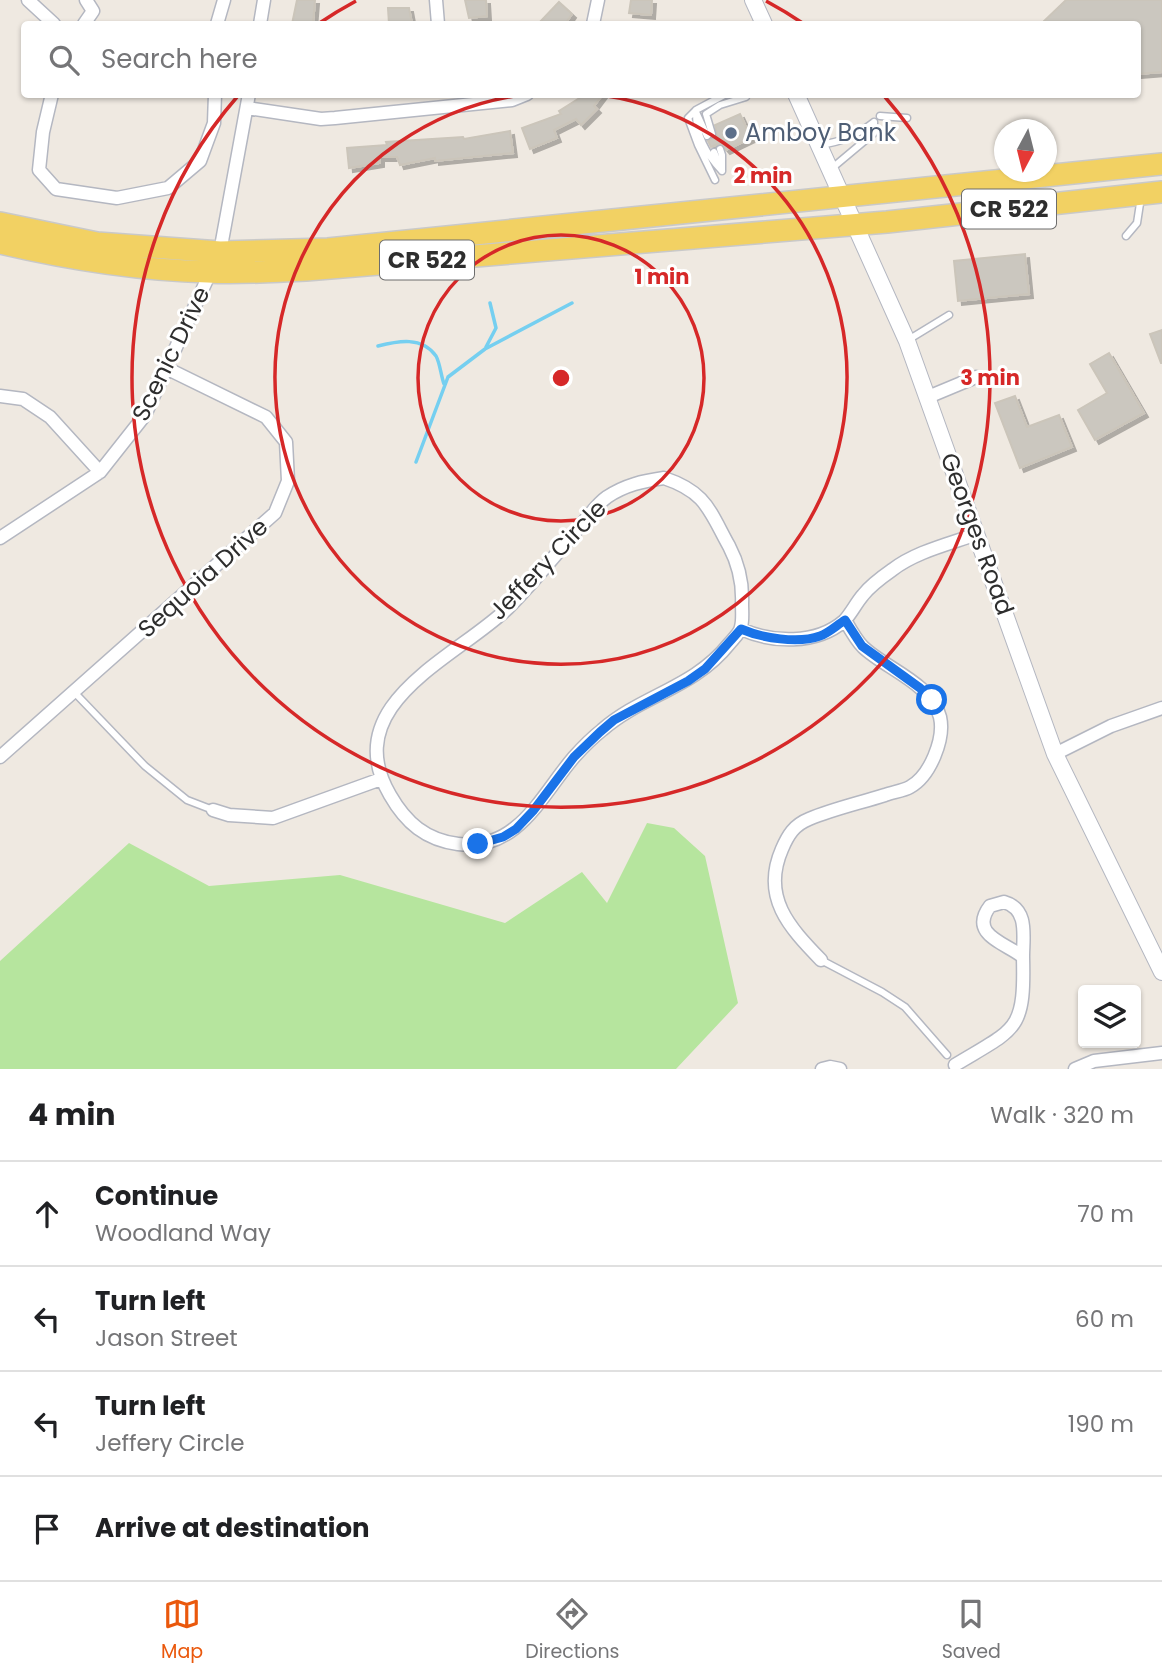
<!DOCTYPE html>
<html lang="en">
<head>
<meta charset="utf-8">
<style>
  :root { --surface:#fff; --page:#f2f2f2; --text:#202124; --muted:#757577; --line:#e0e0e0; --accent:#ea580c }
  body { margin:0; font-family:Poppins,sans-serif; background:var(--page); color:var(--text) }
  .controls { position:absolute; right:21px; bottom:21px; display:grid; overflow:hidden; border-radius:7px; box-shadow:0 2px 5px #0004 }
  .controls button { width:63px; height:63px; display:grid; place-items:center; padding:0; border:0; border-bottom:2px solid var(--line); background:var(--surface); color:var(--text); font:35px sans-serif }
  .compass { position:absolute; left:994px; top:119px; width:63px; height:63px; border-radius:50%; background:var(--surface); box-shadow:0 2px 5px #0004; rotate:187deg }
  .stop { position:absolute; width:21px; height:21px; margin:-16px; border:5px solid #1a73e8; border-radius:50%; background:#fff }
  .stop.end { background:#1a73e8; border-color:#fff; box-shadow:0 2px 7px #0008 }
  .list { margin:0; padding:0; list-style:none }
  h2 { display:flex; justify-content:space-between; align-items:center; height:91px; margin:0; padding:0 28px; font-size:30px }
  h2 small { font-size:23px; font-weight:400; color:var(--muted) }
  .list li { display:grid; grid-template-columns:46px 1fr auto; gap:21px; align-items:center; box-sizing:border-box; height:105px; padding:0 28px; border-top:2px solid var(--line) }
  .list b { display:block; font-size:26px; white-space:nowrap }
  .list p { margin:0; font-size:23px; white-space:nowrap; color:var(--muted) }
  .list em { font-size:23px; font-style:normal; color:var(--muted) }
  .icon { flex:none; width:38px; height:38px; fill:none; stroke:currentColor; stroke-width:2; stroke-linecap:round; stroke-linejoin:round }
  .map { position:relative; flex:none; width:1162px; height:1069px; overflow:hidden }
  .search { position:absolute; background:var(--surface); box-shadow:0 2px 5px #0004; left:21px; right:21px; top:21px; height:77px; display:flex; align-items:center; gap:18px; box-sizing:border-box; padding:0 24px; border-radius:7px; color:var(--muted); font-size:26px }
  .sheet { height:511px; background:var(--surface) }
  nav { display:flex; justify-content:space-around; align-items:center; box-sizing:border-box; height:98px; border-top:2px solid var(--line); background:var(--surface); font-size:19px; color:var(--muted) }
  nav a { display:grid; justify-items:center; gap:4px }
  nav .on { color:var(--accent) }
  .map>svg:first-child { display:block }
</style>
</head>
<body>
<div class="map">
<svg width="1162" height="1069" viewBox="0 0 1162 1069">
  <defs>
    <filter id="shadow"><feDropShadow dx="4" dy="4" stdDeviation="0" flood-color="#0004"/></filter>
  </defs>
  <rect width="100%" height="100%" fill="#efe9e1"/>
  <path fill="#b6e59e" d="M647,823L674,828L705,856L738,1003L676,1069H0V961L129,843L209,886L340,875L505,923L582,872L607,903Z"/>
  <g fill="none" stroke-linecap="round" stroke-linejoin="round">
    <path stroke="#75cff0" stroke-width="3.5" d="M378,346C398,341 422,336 436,356C440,363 441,376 444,384
      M486,347L496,328L490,303
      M416,462L448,377L485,349L572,303"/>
  </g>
  <path fill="#cbc7bf" stroke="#cbc5ba" stroke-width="2" filter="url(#shadow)" d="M297,0H315L313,24H292Z
    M465,0H486L487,16L469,18Z
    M631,0H652L651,15L629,13Z
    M1066,0H1162V72L1138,74V24H1041Z
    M559,2L572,14L565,24H538Z
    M388,8H409L412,24H389Z
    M586,94H603L594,106L597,109L581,125L576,119L554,130L557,138L530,149L522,128L561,114L559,111Z
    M740,114L751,138L726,150L720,143L711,147L708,141L717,136L715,125Z
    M510,131L513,153L435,161V158L400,165L397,157H380V163L349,168L347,148L387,145L386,142L463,137L464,139Z
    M1025,254L1029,294L958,301L954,261Z
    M1162,330V363H1161L1150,334Z
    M1109,353L1144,413L1095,440L1078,410L1107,393L1090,364Z
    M1015,396L1027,427L1059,415L1072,447L1020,468L995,403Z"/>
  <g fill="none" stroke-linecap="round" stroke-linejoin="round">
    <defs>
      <path id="service" d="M696,110C695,134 706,154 722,171
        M696,112L707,136
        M880,116L907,118
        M712,134L706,114L720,105L746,97
        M819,145C841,142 856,136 874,122
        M720,149L722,155V171
        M714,152L720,166
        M831,169L874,133V122
        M715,180L698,145L688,118L696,110L726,94
        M1126,236L1137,223L1141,197
        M908,340L949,315
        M75,693L145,766L187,800L213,810
        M821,960L882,992L905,1007L947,1055"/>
      <path id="minor" d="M28,0L54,24
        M436,0L438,24
        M84,24L93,11L86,0
        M217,24L224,0
        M260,24L264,0
        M593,24L598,0
        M52,94L43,132L39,170L56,189L117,198L168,188L200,161L214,123L215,94
        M247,108L321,119L335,118L512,100L527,94
        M220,252L249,94
        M0,396L23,399L50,417L100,472
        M928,397L976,377
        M664,478C706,492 709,510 729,546C739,565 743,583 742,604C742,611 743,620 741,627C740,633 733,639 729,644C694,688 642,695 602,730C592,738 583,747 574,757C542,794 518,852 458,844C426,840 406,823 390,795C337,704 456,658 508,608C534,582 557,553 581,525C589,516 597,504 607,497C625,485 643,481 664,478Z
        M0,538L100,472L145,415L210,273
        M741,629C772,643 816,645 844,621C851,614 856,603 863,595C870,586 882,577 892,570C915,552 949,544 977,534
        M1055,754L1111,726L1162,708
        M0,757L275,513L288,481L286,442L266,417L168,369
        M213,810L229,815L273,818L381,779
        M1004,902C1029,909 1023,936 1023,957C1006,943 968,935 990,906Z
        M821,960C789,927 761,897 782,849C788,835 794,825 809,819C833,809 860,803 885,795C893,792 903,791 910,787C930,776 945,739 940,717C931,683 886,669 863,647C856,640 850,629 845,620
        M955,1065C1016,1028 1025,1032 1023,957
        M822,1069L830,1067L840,1069
        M1075,1069L1094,1061L1162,1053"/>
      <path id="tertiary" d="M753,0L764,24
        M796,94L907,341L1055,754L1162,972"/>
      <path id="primary" d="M0,223L97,243L220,252L328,249L1162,164
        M0,243C68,259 139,270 208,272C241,274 274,271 306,270L887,222L1162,192"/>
    </defs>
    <use href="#service" stroke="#b4b7c1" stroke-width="9"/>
    <use href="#minor" stroke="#b4b7c1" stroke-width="15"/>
    <use href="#tertiary" stroke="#b4b7c1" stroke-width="18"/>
    <use href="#primary" stroke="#c9c9c9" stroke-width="24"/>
    <use href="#service" stroke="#fff" stroke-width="6"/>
    <use href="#minor" stroke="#fff" stroke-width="12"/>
    <use href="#tertiary" stroke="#fff" stroke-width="16"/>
    <use href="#primary" stroke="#f2d163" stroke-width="21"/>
  </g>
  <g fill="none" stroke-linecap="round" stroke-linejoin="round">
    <path stroke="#1a73e8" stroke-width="9" d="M478,844L503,837L516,829L533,811L574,757L600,732L614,720L688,681L705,669L741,629C762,638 798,644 820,636C829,633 837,625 845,620L862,646L920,688L932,700"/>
  </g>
  <g fill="none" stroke="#d62828" stroke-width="3.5">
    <circle cx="561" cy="378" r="143"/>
    <path d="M601 95A286 286 0 1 1 521 95"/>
    <path d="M318 24A429 429 0 0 1 356 1M766 1A429 429 0 0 1 804 24M885 97A429 429 0 1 1 237 97"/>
  </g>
  <circle fill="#5c6f8a" stroke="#fff" stroke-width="2.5" cx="731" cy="133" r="7"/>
  <g text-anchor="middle" stroke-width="6" stroke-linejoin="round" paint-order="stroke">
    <g fill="#fff" stroke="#6d6d6d" stroke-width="2">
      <rect x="962" y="189.5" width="94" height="39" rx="5"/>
      <rect x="380" y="240.5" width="94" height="39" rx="5"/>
    </g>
    <g font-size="23" font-weight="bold" fill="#2e2e2e">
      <text x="1009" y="217">CR 522</text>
      <text x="427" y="268">CR 522</text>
    </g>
    <g font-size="24" fill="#4e5e75" stroke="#fff" text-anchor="start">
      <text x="745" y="141">Amboy Bank</text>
    </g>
    <g font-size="24" fill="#2e2e2e" stroke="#fff">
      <text transform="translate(171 354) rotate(-64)" y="8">Scenic Drive</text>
      <text transform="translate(977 534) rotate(70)" y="8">Georges Road</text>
      <text transform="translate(548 560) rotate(-46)" y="8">Jeffery Circle</text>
      <text transform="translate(203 578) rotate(-42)" y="8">Sequoia Drive</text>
    </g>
  </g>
  <circle cx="561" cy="378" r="10" fill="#d62828" stroke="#fff" stroke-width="3.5"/>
  <g font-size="21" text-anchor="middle" font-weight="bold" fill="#d62828" stroke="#fff" stroke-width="6" stroke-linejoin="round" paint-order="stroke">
    <text x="763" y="183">2 min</text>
    <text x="662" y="284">1 min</text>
    <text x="990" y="385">3 min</text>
  </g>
</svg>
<div class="controls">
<button><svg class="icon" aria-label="layers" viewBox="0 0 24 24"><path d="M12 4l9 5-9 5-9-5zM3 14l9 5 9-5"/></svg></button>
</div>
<svg class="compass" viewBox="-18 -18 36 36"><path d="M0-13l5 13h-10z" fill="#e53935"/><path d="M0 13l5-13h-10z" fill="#757577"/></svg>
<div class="stop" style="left:932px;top:700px"></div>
<div class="stop end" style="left:478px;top:844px"></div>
<div class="search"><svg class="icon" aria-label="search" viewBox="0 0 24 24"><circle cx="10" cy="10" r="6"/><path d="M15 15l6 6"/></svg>Search here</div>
</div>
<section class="sheet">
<h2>4 min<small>Walk · 320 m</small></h2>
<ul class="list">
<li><svg class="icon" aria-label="ahead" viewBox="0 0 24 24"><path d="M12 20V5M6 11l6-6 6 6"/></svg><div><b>Continue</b><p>Woodland Way</p></div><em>70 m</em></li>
<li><svg class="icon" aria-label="left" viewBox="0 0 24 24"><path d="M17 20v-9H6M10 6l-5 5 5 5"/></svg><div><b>Turn left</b><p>Jason Street</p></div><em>60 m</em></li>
<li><svg class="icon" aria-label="left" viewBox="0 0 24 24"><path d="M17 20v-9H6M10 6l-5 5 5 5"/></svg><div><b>Turn left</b><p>Jeffery Circle</p></div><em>190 m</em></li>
<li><svg class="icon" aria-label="arrive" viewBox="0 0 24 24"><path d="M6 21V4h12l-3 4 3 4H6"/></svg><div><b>Arrive at destination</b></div></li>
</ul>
</section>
<nav>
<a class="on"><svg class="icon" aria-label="map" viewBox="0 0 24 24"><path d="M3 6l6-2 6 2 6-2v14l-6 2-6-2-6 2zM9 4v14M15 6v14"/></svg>Map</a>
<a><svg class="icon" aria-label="directions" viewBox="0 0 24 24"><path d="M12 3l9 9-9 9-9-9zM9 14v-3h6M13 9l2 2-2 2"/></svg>Directions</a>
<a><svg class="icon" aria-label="saved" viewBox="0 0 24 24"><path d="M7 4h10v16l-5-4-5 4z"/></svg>Saved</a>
</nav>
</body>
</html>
